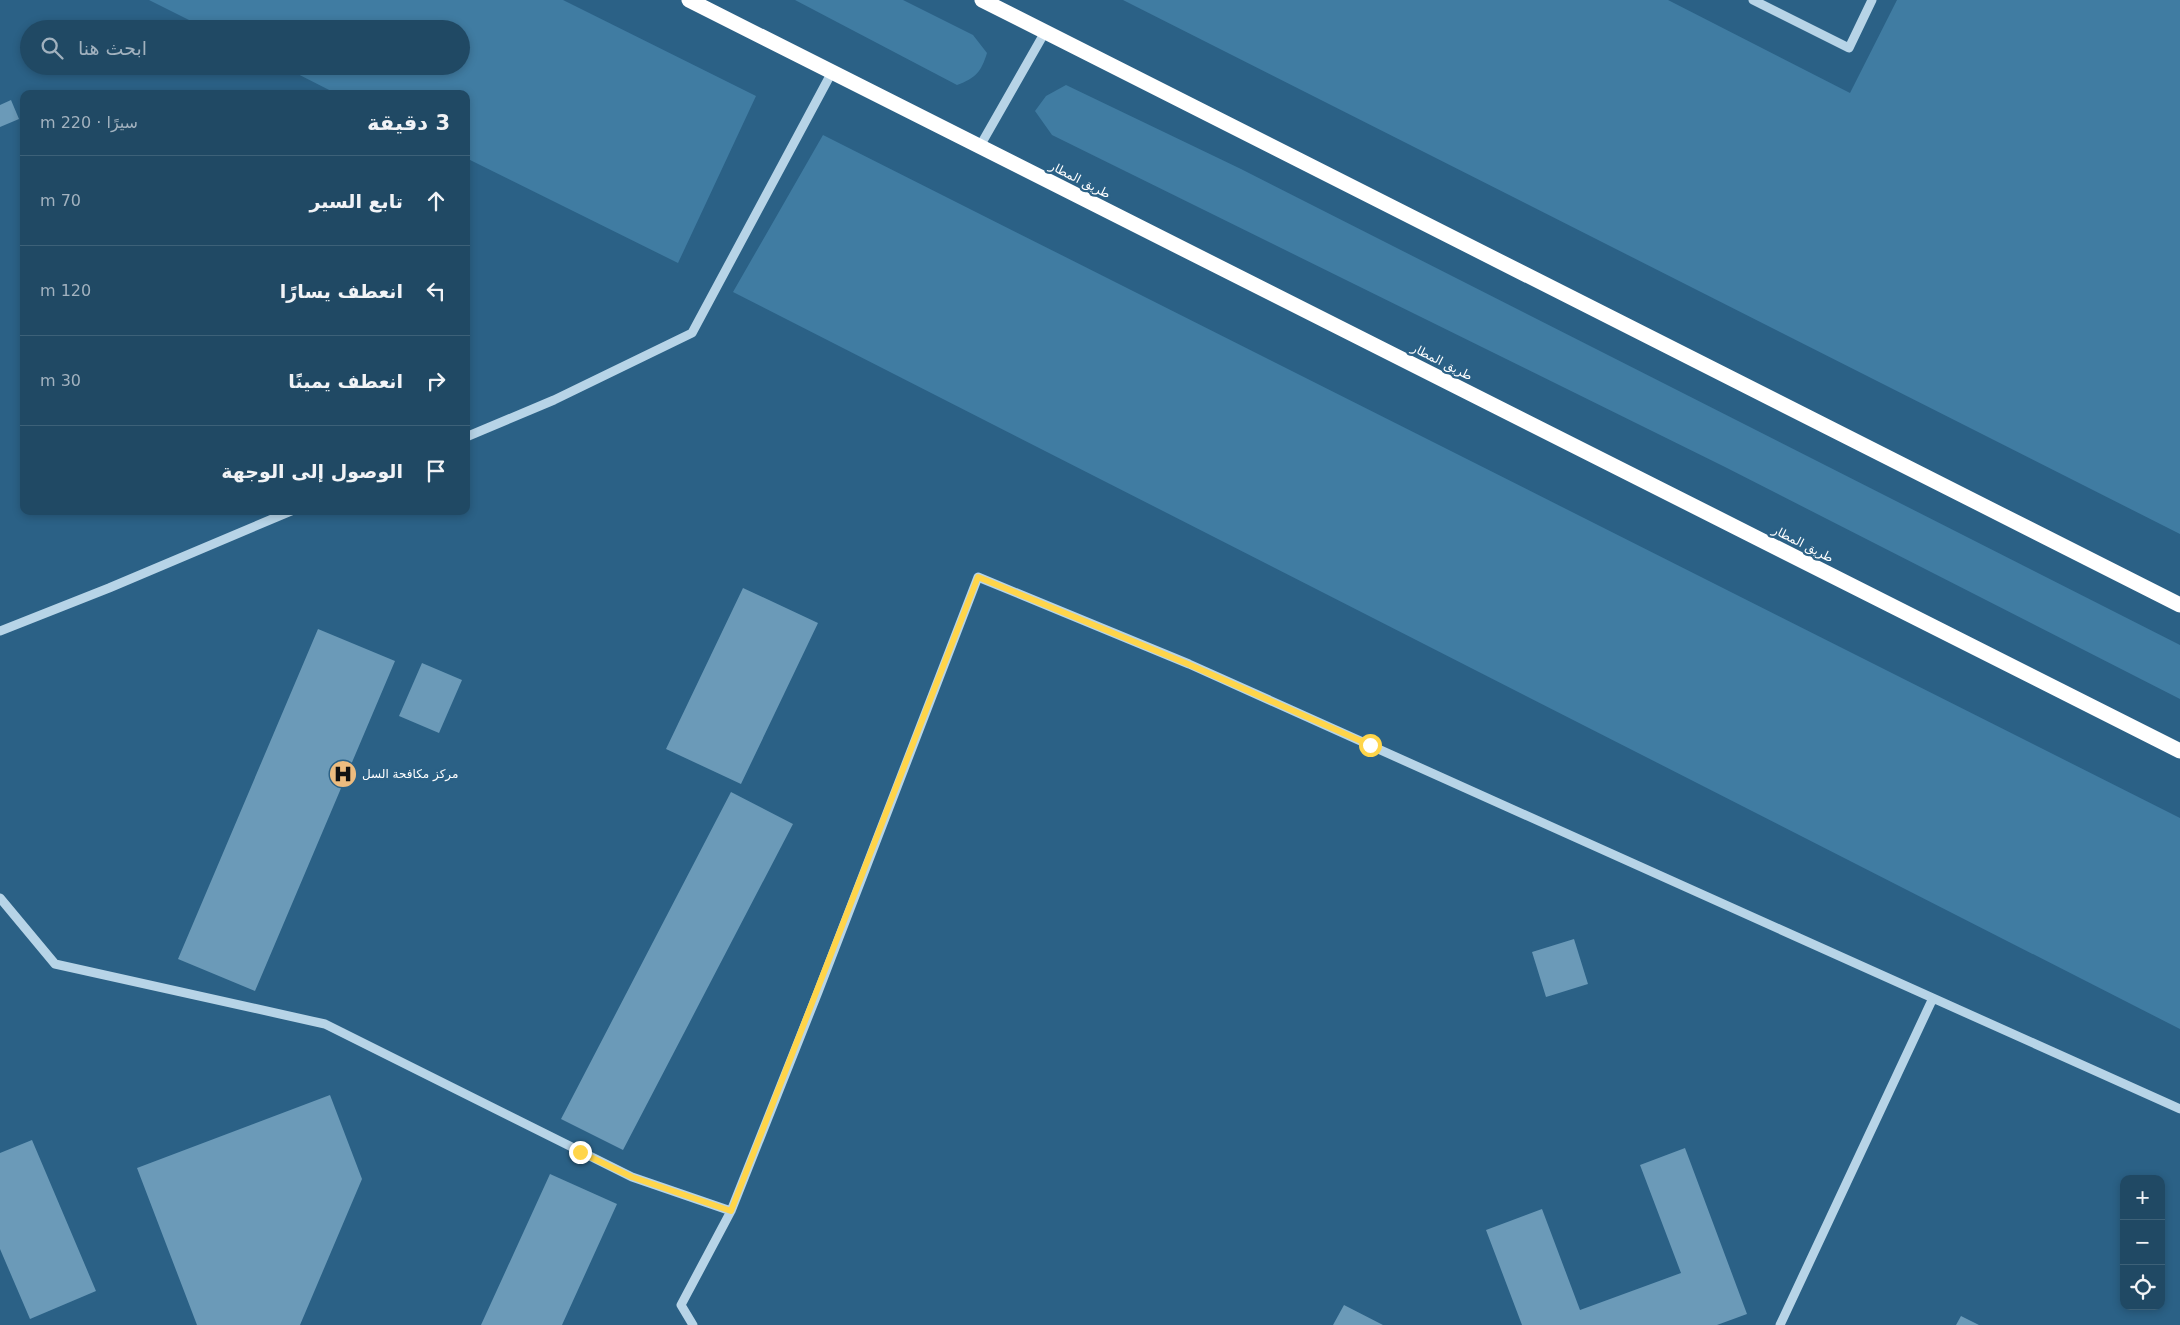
<!DOCTYPE html>
<html lang="ar">
<head>
<meta charset="utf-8">
<style>
  :root { --surface:#204964; --page:#2d536d; --text:#f1f3f6; --muted:#a2b2bf; --line:#3d6178 }
  body { margin:0; font-family:"DejaVu Sans","Noto Sans Arabic",sans-serif; background:var(--page); color:var(--text); direction:rtl }
  .controls { position:absolute; right:15px; bottom:15px; display:grid; overflow:hidden; border-radius:10px; box-shadow:0 2px 8px #0003 }
  .controls button { width:45px; height:45px; display:grid; place-items:center; padding:0; border:0; border-bottom:1px solid var(--line); background:var(--surface); color:var(--text); font:25px sans-serif }
  .stop { position:absolute; width:15px; height:15px; margin:-11px; border:4px solid #ffd54a; border-radius:50%; background:#fff }
  .stop.end { background:#ffd54a; border-color:#fff; box-shadow:0 1px 5px #0008 }
  .list { margin:0; padding:0; list-style:none }
  h2 { display:flex; justify-content:space-between; align-items:center; height:65px; margin:0; padding:0 20px; font-size:21px }
  h2 small { font-size:16px; font-weight:400; color:var(--muted) }
  .list li { display:grid; grid-template-columns:32px 1fr auto; gap:15px; align-items:center; box-sizing:border-box; height:90px; padding:0 20px; border-top:1px solid var(--line) }
  .list b { display:block; font-size:19px; white-space:nowrap }
  .list em { font-size:16px; font-style:normal; color:var(--muted) }
  .icon { flex:none; width:28px; height:28px; fill:none; stroke:currentColor; stroke-width:2; stroke-linecap:round; stroke-linejoin:round }
  .map { position:relative; flex:none; width:2180px; height:1325px; overflow:hidden; direction:ltr }
  .search { position:absolute; background:var(--surface); box-shadow:0 2px 8px #0003; left:20px; top:20px; width:450px; height:55px; display:flex; align-items:center; gap:12px; box-sizing:border-box; padding:0 18px; border-radius:28px; color:var(--muted); font-size:19px }
  .panel { position:absolute; background:var(--surface); box-shadow:0 2px 8px #0003; left:20px; top:90px; width:450px; height:425px; border-radius:10px; direction:rtl }
  .map>svg:first-child { display:block }
</style>
</head>
<body>
<div class="map">
<svg width="2180" height="1325" viewBox="0 0 2180 1325">
  <rect width="100%" height="100%" fill="#2b6186"/>
  <path fill="#407ca2" d="M149,0H563L756,96L678,263L466,158V94H337L282,66H461V29H207Z
    M795,0H903L973,35L987,53C981,72 976,78 957,85Z
    M1123,0H1668L1850,93L1897,0H2180V534Z
    M1066,85L1241,169L2180,645V699L1725,467L1052,135L1035,111L1046,96Z
    M823,135L2180,818V1029L733,292Z"/>
  <path fill="#6b9ab8" d="M11,100L19,119L0,127V105Z
    M743,588L818,623L741,784L666,749Z
    M318,629L395,661L255,991L178,959Z
    M422,663L462,680L439,733L399,716Z
    M731,792L793,824L623,1150L561,1119Z
    M1574,939L1588,984L1546,997L1532,952Z
    M330,1095L362,1179L300,1325H197L137,1168Z
    M32,1140L96,1291L30,1319L0,1249V1153Z
    M1685,1148L1747,1314L1717,1325H1522L1486,1230L1542,1209L1580,1310L1681,1273L1640,1165Z
    M550,1174L617,1204L562,1325H481Z
    M1344,1305L1383,1325H1333Z
    M1961,1316L1979,1325H1956Z"/>
  <g fill="none" stroke-linecap="round" stroke-linejoin="round">
    <path stroke="#b7d4e7" stroke-width="9" d="M1753,0L1849,48L1872,0
      M980,146L1045,32
      M466,437L554,400L692,333L832,72
      M0,631L109,588L291,511
      M0,898L55,964L325,1024L632,1177L731,1211
      M693,1325L681,1305L731,1211L818,992L978,577L1189,664L2180,1109
      M1780,1325L1933,998"/>
    <path stroke="#fff" stroke-width="15" d="M689,0L2180,751
      M982,0L2180,605"/>
  </g>
  <g fill="none" stroke-linecap="round" stroke-linejoin="round">
    <path stroke="#ffd54a" stroke-width="6" d="M580,1152L632,1177L731,1211L978,577L1188,664L1370,745"/>
  </g>
  <defs>
    <symbol id="hospital-disc" viewBox="-11 -11 22 22"><circle r="9.5" fill="#edbc7f" stroke="#2b6186"/><path d="M-5-5h3v3.5h4V-5h3V5h-3V1.5h-4V5h-3Z" fill="#111"/></symbol>
  </defs>
  <g fill-rule="evenodd">
    <use href="#hospital-disc" x="327" y="758" width="32" height="32"/>
  </g>
  <g text-anchor="middle" stroke-width="4.5" stroke-linejoin="round" paint-order="stroke">
    <g font-size="12" fill="#fff" stroke="#2b6186">
      <text transform="translate(1080 180) rotate(27)" y="4">طريق المطار</text>
      <text transform="translate(1442 362) rotate(27)" y="4">طريق المطار</text>
      <text transform="translate(1803 544) rotate(27)" y="4">طريق المطار</text>
    </g>
    <g font-size="12" fill="#fff" stroke="#2b6186" text-anchor="start">
      <text x="362" y="778">مركز مكافحة السل</text>
    </g>
  </g>
</svg>
<div class="controls">
<button>+</button>
<button>−</button>
<button><svg class="icon" aria-label="locate" viewBox="0 0 24 24"><circle cx="12" cy="12" r="6"/><path d="M12 2v4M12 18v4M2 12h4M18 12h4"/></svg></button>
</div>
<div class="stop" style="left:1370px;top:745px"></div>
<div class="stop end" style="left:580px;top:1152px"></div>
<div class="search"><svg class="icon" aria-label="search" viewBox="0 0 24 24"><circle cx="10" cy="10" r="6"/><path d="M15 15l6 6"/></svg>ابحث هنا</div>
<section class="panel">
<h2>3 دقيقة<small>سيرًا · 220 m</small></h2>
<ul class="list">
<li><svg class="icon" aria-label="ahead" viewBox="0 0 24 24"><path d="M12 20V5M6 11l6-6 6 6"/></svg><div><b>تابع السير</b></div><em>70 m</em></li>
<li><svg class="icon" aria-label="left" viewBox="0 0 24 24"><path d="M17 20v-9H6M10 6l-5 5 5 5"/></svg><div><b>انعطف يسارًا</b></div><em>120 m</em></li>
<li><svg class="icon" aria-label="right" viewBox="0 0 24 24"><path d="M7 20v-9h11M14 6l5 5-5 5"/></svg><div><b>انعطف يمينًا</b></div><em>30 m</em></li>
<li><svg class="icon" aria-label="arrive" viewBox="0 0 24 24"><path d="M6 21V4h12l-3 4 3 4H6"/></svg><div><b>الوصول إلى الوجهة</b></div></li>
</ul>
</section>
</div>
</body>
</html>
